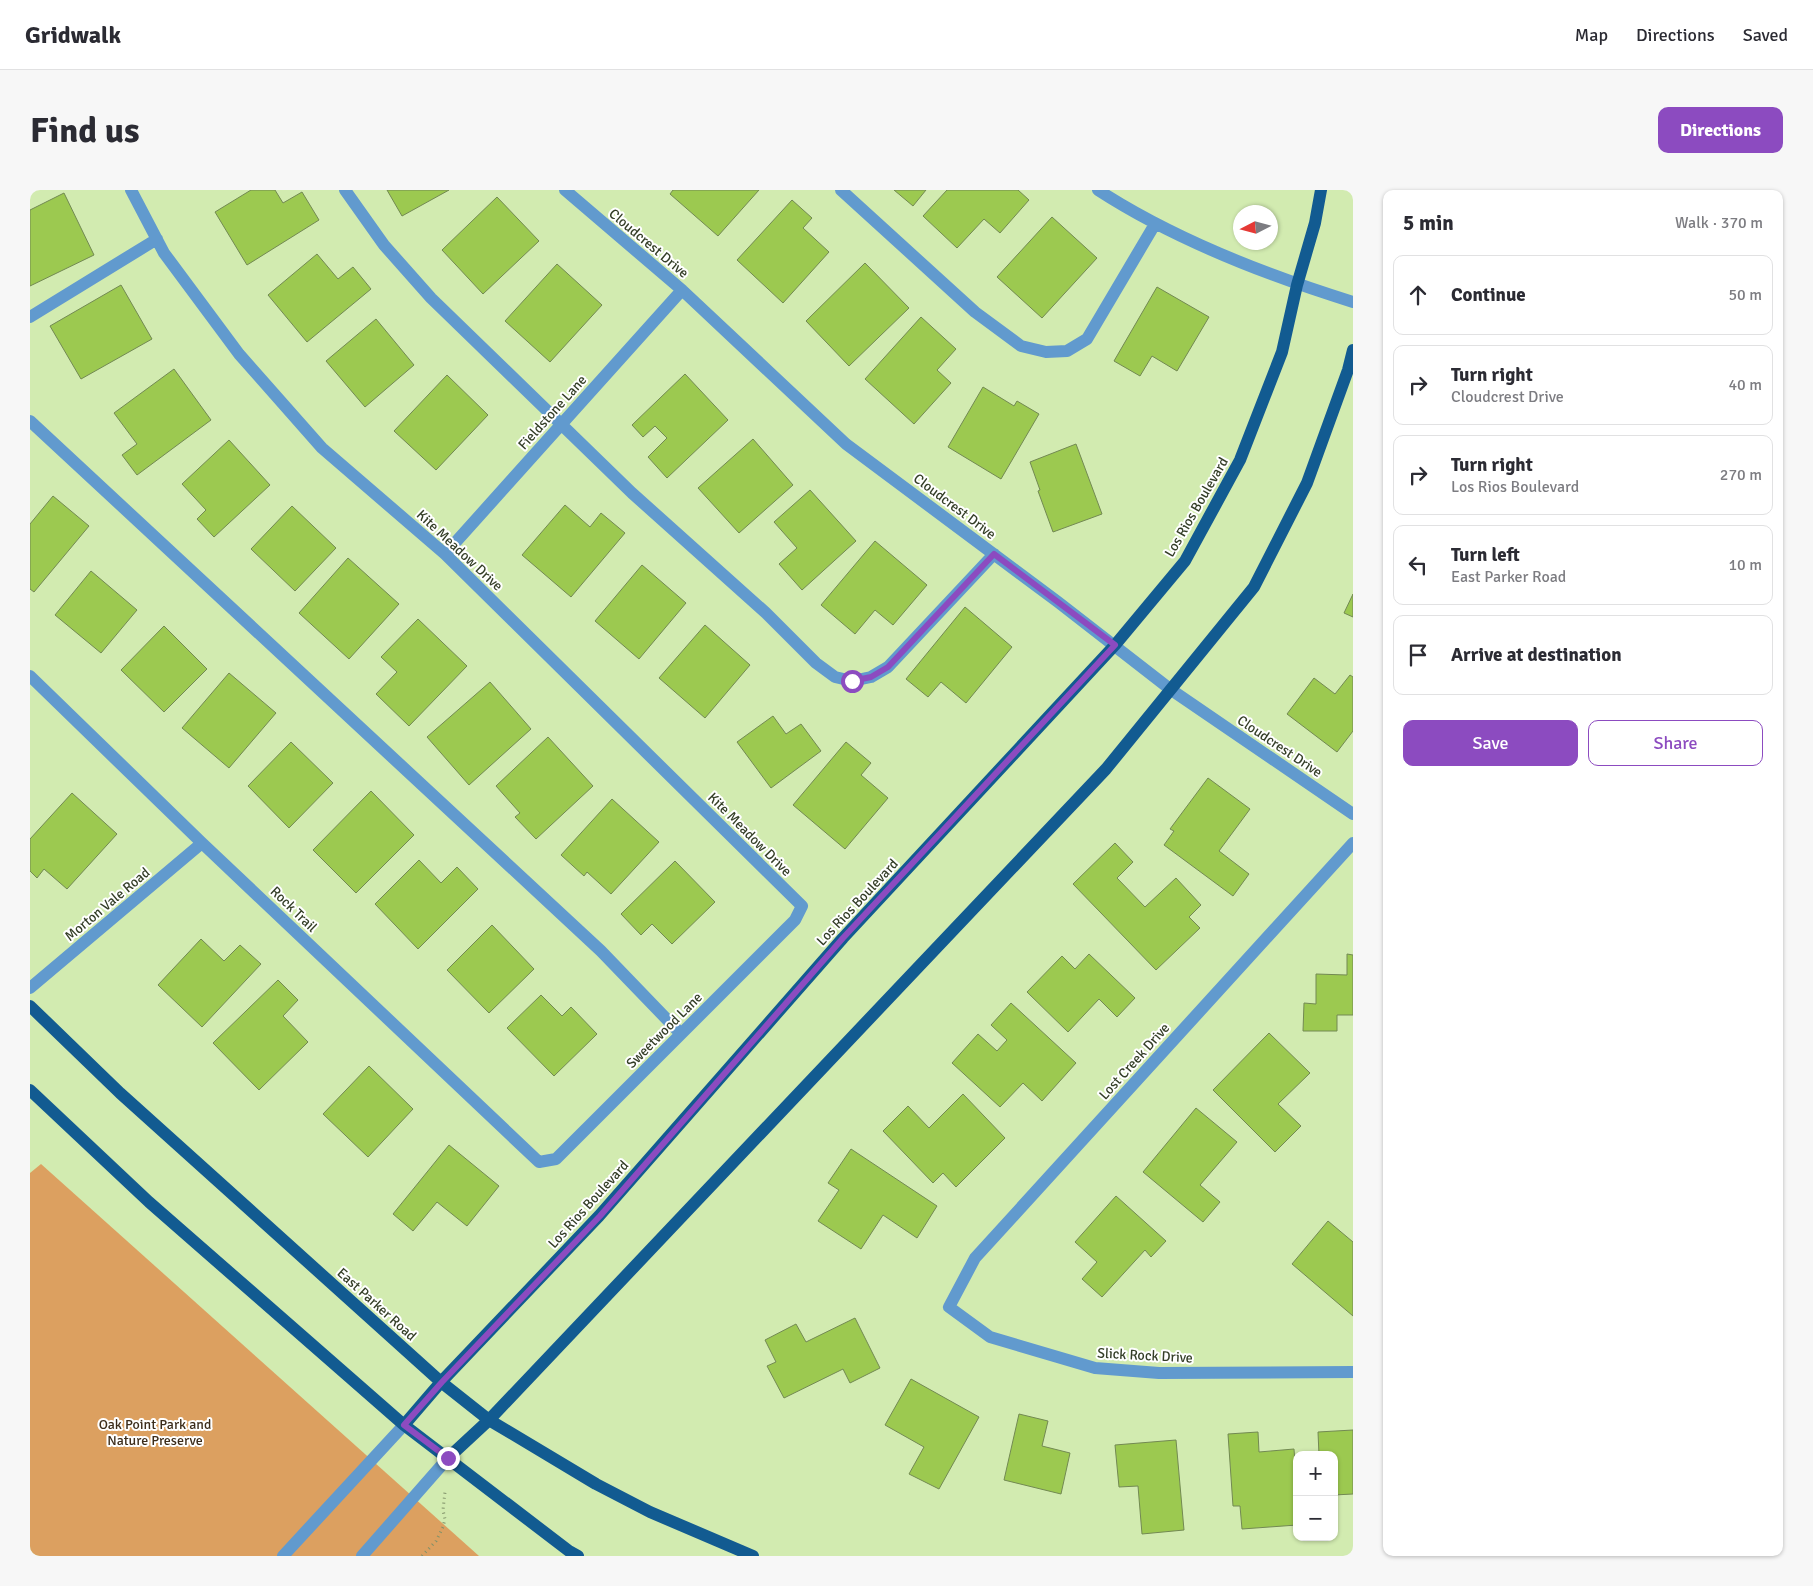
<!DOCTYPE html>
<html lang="en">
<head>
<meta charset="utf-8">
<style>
  :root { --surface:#fff; --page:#f7f7f7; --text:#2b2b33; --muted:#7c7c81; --line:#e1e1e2; --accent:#8c4bc0 }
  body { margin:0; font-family:Signika,sans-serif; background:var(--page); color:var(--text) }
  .controls { position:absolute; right:15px; bottom:15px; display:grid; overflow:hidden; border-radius:10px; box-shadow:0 1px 4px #0004 }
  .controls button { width:45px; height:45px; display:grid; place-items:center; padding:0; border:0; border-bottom:1px solid var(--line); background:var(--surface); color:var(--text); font:25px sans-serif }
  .compass { position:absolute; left:1203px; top:15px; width:45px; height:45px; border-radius:50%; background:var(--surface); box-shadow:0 1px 4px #0004; rotate:264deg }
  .stop { position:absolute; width:15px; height:15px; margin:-11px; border:4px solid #8c4bc0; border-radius:50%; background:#fff }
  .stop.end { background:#8c4bc0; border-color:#fff; box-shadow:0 1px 5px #0008 }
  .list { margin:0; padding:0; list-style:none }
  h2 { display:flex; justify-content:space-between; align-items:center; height:65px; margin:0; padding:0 20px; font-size:21px }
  h2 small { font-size:16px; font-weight:400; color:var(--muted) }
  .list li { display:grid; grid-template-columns:32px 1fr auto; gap:15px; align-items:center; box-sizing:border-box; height:80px; margin:0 10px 10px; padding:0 10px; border:1px solid var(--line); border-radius:10px }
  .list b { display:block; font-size:19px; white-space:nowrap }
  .list p { margin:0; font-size:16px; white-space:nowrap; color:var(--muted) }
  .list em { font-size:16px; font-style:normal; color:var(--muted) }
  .actions { display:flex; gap:10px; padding:15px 20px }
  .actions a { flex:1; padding:11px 0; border:1px solid var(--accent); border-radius:10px; text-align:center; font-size:18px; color:var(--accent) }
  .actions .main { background:var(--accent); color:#fff }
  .icon { flex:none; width:28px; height:28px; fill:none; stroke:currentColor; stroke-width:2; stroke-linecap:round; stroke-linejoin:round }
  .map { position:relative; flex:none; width:1323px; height:1366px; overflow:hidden; border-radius:10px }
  header { display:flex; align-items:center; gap:30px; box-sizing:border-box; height:70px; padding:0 25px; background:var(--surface); border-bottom:1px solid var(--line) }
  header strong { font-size:24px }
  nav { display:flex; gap:28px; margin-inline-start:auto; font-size:18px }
  .intro { display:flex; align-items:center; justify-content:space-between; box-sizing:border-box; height:120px; padding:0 30px }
  h1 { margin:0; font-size:35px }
  .button { padding:12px 22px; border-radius:10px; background:var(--accent); color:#fff; font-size:18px; font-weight:700 }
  main { display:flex; gap:30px; padding:0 30px }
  aside { flex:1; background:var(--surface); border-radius:10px; box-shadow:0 1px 4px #0004 }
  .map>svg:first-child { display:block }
</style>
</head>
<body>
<header>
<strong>Gridwalk</strong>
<nav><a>Map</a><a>Directions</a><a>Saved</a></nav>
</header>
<div class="intro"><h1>Find us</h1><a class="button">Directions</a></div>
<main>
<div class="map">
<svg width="1323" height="1366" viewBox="0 0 1323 1366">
  <rect width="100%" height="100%" fill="#d2ebb0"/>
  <path fill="#dca060" d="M11,974L449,1366H0V983Z"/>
  <path fill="#9cc950" stroke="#728952" d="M221,0H245L253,13L272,2L289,30L217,75L185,22Z
    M357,0H419L372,26Z
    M643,0H729L688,46L640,4Z
    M864,0H896L883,16Z
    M917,0H988L999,10L970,43L954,29L927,58L893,26Z
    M34,3L64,65L0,96V20Z
    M467,7L509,51L453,104L412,60Z
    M762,10L782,28L773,38L799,62L753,113L707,70Z
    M1022,27L1067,68L1012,128L967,87Z
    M287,64L308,89L323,77L341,99L277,152L238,105Z
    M835,73L879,118L819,176L776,131Z
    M527,74L572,115L520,172L475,131Z
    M91,95L122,149L51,189L20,136Z
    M1127,97L1179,127L1147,181L1122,166L1110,186L1084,171Z
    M891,127L926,159L907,180L921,193L884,234L835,189Z
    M346,129L384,175L335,217L296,171Z
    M144,179L181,230L107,285L92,265L107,254L84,223Z
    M655,184L698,230L637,288L618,267L637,248L625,236L613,247L602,235Z
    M417,185L458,225L406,280L364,241Z
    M953,197L984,216L987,211L1009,224L971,289L918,257Z
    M723,249L763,295L709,343L668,298Z
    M199,250L240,295L184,347L167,329L176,320L152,294Z
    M1046,254L1072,324L1023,342L1008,301L1010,300L1000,272Z
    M780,300L826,351L772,400L749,374L767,358L744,332Z
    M23,306L59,336L4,402L0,399V334Z
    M535,315L560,337L571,323L595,343L541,407L492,365Z
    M262,316L306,358L265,401L221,359Z
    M845,351L897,395L863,435L845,420L825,444L791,415Z
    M318,368L369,414L319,469L269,423Z
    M612,375L656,413L609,469L565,431Z
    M61,381L107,420L71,463L25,425Z
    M1323,404V427L1314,423Z
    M935,417L982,457L936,513L911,492L898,507L876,489Z
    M388,429L437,476L379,536L346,504L367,482L351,467Z
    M675,435L720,475L675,528L629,488Z
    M134,436L177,479L134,522L91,480Z
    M199,483L246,523L199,578L152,538Z
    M1320,485L1323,487V541L1307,562L1257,524L1284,488L1305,504Z
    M460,492L501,539L439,595L397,547Z
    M743,526L756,544L771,534L791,561L741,598L707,552Z
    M518,547L563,596L506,649L485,627L490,623L466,596Z
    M261,552L303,593L259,638L218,596Z
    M816,552L841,573L831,585L858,608L815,659L763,615Z
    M1178,588L1220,619L1189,661L1219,684L1203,706L1134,655L1144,641L1140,639Z
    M341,601L384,645L326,703L283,660Z
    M42,603L87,644L37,699L14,679L7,688L0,681V649Z
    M582,609L629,652L581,704L557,682L554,686L531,665Z
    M1085,653L1103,672L1087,688L1115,717L1146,688L1171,715L1159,727L1170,738L1126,780L1043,694Z
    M389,670L411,693L427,677L448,699L388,759L345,714Z
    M645,671L685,712L642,754L622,734L611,745L591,724Z
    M462,735L504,779L459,823L417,780Z
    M171,749L194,771L210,755L231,774L172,837L128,795Z
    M1059,764L1105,808L1087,827L1069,809L1038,842L997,802L1032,766L1045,779Z
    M1317,764L1323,765V825H1307V841H1273L1274,813L1286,814V784L1317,785Z
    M248,790L268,810L253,826L278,852L229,900L183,853Z
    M511,805L532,826L541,817L567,844L524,886L477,838Z
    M981,813L1046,873L1012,911L993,893L970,917L922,873L948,844L967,861L977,850L961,835Z
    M1239,843L1280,883L1248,914L1271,936L1245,962L1183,900Z
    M339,876L383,919L338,967L293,924Z
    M933,904L975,948L926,997L913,983L903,993L853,941L878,916L899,938Z
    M1166,918L1207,952L1170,995L1190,1012L1173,1032L1113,982Z
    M419,955L469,996L437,1036L407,1012L383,1041L363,1024Z
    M821,959L907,1016L887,1048L853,1025L831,1059L788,1031L809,1000L798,993Z
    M1086,1006L1136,1051L1121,1067L1115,1060L1072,1107L1052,1089L1067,1072L1045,1052Z
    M1298,1031L1323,1052V1126L1262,1074Z
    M825,1128L850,1178L820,1193L813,1179L754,1208L737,1176L746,1172L735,1150L766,1134L776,1152Z
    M881,1189L949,1227L909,1299L879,1284L894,1257L855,1235Z
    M989,1224L1018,1231L1012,1256L1040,1263L1031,1304L974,1290Z
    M1323,1240V1304L1304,1305V1265H1289L1288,1242Z
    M1228,1242L1229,1262L1264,1259L1267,1302V1335L1212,1339L1210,1316H1203L1198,1244Z
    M1146,1250L1154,1340L1112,1344L1108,1296L1089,1297L1085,1255Z"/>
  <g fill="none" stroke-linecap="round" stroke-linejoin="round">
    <path stroke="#7f9068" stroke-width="3" stroke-dasharray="1 4" stroke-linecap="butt" d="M392,1366L406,1351L413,1337L415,1329L413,1320L415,1302"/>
    <path stroke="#619ace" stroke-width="12" d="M315,0L354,55L401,108L602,303L736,423L786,473L805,487L822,491L841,487L858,477L964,364
      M535,0L652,100L816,254L1028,412L1140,499L1323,624
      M811,0L945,122L991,156L1016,162L1037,161L1057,149L1125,34
      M1068,0C1145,50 1236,85 1323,112
      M0,127L127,49
      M0,231L571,761L651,844
      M415,364L652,100
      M0,486L172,653L509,972L526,969L765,730L772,716L415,364L292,258L209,164L134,63L101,0
      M1323,653L945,1068L919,1117L960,1147L1065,1178L1129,1183L1323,1182
      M0,798L172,653
      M253,1366L374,1235
      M332,1366L418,1268"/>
    <path stroke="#125b91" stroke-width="12" d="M0,816L90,903L411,1192L459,1230L566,1294L620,1322L723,1366
      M0,900L119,1012L374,1235L539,1361L548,1366
      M374,1235L411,1192L569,1026L813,748L1085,455L1155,371L1210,270L1252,162L1267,95L1285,33L1291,0
      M418,1268L459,1230L1076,579L1224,397L1277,293L1318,180L1323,160"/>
  </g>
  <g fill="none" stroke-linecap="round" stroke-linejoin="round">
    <path stroke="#8c4bc0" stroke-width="6" d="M418,1268L374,1235L412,1192L570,1026L813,748L1085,455L964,364L858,477L841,487L822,491"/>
  </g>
  <g text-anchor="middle" stroke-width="4" stroke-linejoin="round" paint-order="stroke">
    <g font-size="14" fill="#343e27" stroke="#fff">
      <text transform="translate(619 53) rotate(40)" y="5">Cloudcrest Drive</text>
      <text transform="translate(522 222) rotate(-48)" y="5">Fieldstone Lane</text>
      <text transform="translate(925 316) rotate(37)" y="5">Cloudcrest Drive</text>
      <text transform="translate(1166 317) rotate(-60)" y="5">Los Rios Boulevard</text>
      <text transform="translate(430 360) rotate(43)" y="5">Kite Meadow Drive</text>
      <text transform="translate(1250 556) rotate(34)" y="5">Cloudcrest Drive</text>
      <text transform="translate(720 644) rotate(45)" y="5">Kite Meadow Drive</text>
      <text transform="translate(827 712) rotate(-47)" y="5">Los Rios Boulevard</text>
      <text transform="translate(77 714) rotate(-40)" y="5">Morton Vale Road</text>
      <text transform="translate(264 719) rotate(44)" y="5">Rock Trail</text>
      <text transform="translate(634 840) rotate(-45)" y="5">Sweetwood Lane</text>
      <text transform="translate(1104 871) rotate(-48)" y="5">Lost Creek Drive</text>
      <text transform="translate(558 1014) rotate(-48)" y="5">Los Rios Boulevard</text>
      <text transform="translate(347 1114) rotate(42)" y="5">East Parker Road</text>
      <text transform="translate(1115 1165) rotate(3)" y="5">Slick Rock Drive</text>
    </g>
    <g font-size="14" fill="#3c2c1a" stroke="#fff">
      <text x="125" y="1239">Oak Point Park and<tspan x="125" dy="16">Nature Preserve</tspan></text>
    </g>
  </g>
</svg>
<div class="controls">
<button>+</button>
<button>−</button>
</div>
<svg class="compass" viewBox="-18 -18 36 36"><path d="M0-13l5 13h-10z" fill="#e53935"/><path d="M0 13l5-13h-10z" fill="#7c7c81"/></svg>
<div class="stop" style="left:822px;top:491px"></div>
<div class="stop end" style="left:418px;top:1268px"></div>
</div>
<aside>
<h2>5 min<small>Walk · 370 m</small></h2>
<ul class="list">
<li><svg class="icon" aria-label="ahead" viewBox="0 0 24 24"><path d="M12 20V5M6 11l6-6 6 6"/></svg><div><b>Continue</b></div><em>50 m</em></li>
<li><svg class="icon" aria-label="right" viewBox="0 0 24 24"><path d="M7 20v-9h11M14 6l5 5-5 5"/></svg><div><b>Turn right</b><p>Cloudcrest Drive</p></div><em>40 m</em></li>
<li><svg class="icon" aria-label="right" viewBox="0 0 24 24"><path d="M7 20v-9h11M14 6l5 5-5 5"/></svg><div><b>Turn right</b><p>Los Rios Boulevard</p></div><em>270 m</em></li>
<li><svg class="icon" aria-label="left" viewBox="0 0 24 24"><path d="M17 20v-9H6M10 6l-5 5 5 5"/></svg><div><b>Turn left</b><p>East Parker Road</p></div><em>10 m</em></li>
<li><svg class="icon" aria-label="arrive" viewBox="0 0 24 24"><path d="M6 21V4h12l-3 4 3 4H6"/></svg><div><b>Arrive at destination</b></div></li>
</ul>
<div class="actions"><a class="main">Save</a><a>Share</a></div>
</aside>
</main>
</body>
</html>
